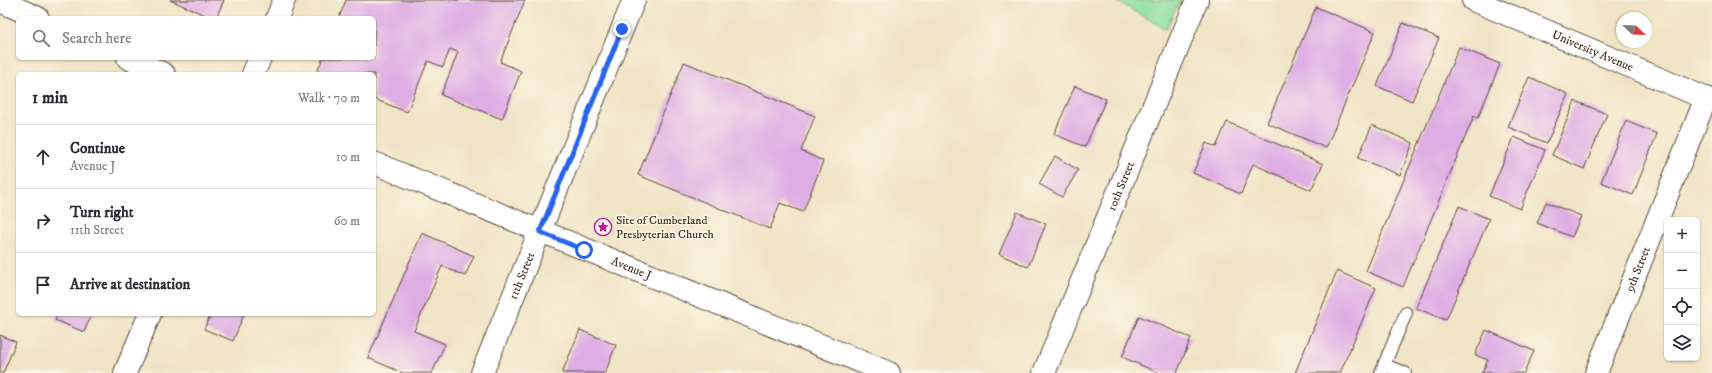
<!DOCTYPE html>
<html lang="en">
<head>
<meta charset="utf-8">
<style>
  :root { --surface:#fff; --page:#f7f7f7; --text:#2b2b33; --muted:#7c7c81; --line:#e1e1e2 }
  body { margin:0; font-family:"IM FELL DW Pica",serif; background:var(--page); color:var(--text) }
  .controls { position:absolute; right:12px; bottom:12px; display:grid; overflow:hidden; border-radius:6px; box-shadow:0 1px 3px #0004 }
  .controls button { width:36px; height:36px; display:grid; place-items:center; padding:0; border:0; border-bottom:1px solid var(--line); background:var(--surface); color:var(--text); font:20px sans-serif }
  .compass { position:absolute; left:1616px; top:12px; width:36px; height:36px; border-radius:50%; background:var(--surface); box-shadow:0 1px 3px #0004; rotate:113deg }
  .stop { position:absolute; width:12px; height:12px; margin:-9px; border:3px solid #2563eb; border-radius:50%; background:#fff }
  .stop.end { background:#2563eb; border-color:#fff; box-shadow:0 1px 4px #0008 }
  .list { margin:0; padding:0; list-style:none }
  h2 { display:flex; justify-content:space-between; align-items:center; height:52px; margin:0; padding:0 16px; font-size:17px }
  h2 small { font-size:13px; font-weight:400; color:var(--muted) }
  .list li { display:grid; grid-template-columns:26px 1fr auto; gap:12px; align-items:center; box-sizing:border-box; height:64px; padding:0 16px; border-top:1px solid var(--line) }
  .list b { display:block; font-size:15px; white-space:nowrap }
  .list p { margin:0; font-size:13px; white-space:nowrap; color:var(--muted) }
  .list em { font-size:13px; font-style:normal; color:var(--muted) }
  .icon { flex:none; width:22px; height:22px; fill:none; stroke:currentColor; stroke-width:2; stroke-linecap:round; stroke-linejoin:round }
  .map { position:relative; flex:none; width:1712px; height:373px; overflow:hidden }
  .search { position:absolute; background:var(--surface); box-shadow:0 1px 3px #0004; left:16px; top:16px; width:360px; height:44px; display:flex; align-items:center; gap:10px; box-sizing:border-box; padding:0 14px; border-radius:6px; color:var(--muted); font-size:15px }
  .panel { position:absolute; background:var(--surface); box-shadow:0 1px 3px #0004; left:16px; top:72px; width:360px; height:244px; border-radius:6px }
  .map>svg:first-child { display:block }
</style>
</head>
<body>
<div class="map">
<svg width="1712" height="373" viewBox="0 0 1712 373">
  <rect width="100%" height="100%" fill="#fcf5e5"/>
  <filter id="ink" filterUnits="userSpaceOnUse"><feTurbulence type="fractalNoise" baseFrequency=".025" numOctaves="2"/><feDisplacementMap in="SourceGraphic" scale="8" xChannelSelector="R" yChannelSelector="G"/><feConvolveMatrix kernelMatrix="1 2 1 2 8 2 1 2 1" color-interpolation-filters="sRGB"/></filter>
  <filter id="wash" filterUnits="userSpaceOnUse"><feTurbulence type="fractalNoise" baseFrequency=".012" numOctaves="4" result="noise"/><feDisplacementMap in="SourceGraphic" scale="16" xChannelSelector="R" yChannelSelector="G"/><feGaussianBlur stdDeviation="0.9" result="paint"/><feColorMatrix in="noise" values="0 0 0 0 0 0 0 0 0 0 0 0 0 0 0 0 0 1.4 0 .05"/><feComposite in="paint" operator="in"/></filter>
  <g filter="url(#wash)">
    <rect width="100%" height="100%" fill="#f0e4c6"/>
    <path fill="#8fe09f" stroke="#65855e" d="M1114,0H1180L1166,29Z"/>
    <g id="blocks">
      <path fill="#deade4" d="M170,0H224L216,18H212Z
        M346,0H525L500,62L521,71L502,119L441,95L458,52L450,49L443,67L428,61L407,112L374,99V74H316L323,58H374V18H339Z
        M1316,7L1375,32L1326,148L1267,123Z
        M1403,23L1439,38L1412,101L1377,86Z
        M1459,47L1500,64L1478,118L1474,116L1403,287L1366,271Z
        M684,62L815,116L801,151L823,161L803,212L780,203L770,229L638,175Z
        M1529,77L1568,94L1547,143L1508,127Z
        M1075,86L1106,99L1085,147L1054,134Z
        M1575,101L1607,114L1584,169L1552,155Z
        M1626,121L1657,134L1633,195L1601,182Z
        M1227,122L1323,164L1311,190L1253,164L1241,194L1193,173L1206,143L1216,147Z
        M1372,125L1413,143L1400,175L1358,158Z
        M1514,137L1545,150L1520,209L1489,196Z
        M1055,156L1078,170L1062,197L1039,184Z
        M1546,202L1581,216L1572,237L1537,223Z
        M1459,206L1489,219L1446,320L1416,308Z
        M1017,212L1046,224L1028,267L999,254Z
        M422,233L474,256L465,276L442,266L414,331L445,344L432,373H403L368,358Z
        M1337,271L1376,288L1340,373H1295Z
        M58,314H92L84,332L55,320Z
        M211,314H244L233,341L204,329Z
        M1139,316L1191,338L1177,373H1159L1122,357Z
        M580,330L616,345L605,373H562Z
        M1486,330L1534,351L1524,373H1482L1488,360L1475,355Z
        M0,335L16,342L3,373H0Z"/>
    </g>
  </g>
  <g filter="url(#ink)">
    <use href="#blocks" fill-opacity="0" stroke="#564637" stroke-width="1"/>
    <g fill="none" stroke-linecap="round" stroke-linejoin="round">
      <defs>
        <path id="service" d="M1384,365L1406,313
          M1381,373L1384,365L1405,373"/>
        <g id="minor">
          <path id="s1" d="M1473,0L1712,101"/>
          <path d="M0,1L38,18"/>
          <path d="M277,18L284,0"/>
          <path d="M128,58L164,74"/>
          <path d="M253,74L260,58"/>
          <path id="s2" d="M374,163L889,373"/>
          <path d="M125,373L150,314"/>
          <path id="s3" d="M1044,373L1197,0"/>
          <path id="s4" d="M1596,373L1706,98"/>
        </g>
        <g id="primary">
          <path id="s5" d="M482,373L634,0"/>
        </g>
      </defs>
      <use href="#service" stroke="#564637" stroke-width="14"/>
      <use href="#minor" stroke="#564637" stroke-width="24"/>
      <use href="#primary" stroke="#564637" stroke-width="24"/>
      <use href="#service" stroke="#fff" stroke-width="12"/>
      <use href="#minor" stroke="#fff" stroke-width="22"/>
      <use href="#primary" stroke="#fff" stroke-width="22"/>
    </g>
  </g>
  <g fill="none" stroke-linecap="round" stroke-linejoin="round" filter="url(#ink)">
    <path stroke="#2563eb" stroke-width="5" d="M584,250L540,232L622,29"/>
  </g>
  <defs>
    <symbol id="sight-ring" viewBox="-11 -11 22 22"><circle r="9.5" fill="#fcf5e5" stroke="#b5179e" stroke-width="1.5"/><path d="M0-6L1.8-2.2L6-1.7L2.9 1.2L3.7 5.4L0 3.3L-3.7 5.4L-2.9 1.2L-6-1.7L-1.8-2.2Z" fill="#b5179e"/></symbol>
  </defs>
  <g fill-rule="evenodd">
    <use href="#sight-ring" x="593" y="217" width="20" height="20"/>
  </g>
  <g text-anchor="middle" stroke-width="3" stroke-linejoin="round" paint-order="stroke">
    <g font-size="12" fill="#3b2a1e" stroke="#fcf5e5">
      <text dy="4" stroke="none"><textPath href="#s1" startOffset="130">University Avenue</textPath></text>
      <text dy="4" stroke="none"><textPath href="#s3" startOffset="202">10th Street</textPath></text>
      <text dy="4" stroke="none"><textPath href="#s2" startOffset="278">Avenue J</textPath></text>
      <text dy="4" stroke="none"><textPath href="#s4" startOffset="112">9th Street</textPath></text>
      <text dy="4" stroke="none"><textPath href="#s5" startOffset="105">11th Street</textPath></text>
    </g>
    <g font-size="12" fill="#3b2a1e" stroke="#fcf5e5" text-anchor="start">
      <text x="616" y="224">Site of Cumberland<tspan x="616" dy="14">Presbyterian Church</tspan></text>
    </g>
  </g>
</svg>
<div class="controls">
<button>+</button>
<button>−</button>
<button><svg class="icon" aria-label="locate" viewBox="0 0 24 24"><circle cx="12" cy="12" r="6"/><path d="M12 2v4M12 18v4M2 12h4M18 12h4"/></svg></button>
<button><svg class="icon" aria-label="layers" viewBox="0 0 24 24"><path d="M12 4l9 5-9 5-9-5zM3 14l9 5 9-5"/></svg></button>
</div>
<svg class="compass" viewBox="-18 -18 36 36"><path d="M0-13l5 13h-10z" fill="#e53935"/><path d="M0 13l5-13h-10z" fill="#7c7c81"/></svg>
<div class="stop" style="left:584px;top:250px"></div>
<div class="stop end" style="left:622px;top:29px"></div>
<div class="search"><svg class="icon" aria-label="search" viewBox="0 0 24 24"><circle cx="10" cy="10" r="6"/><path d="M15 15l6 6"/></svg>Search here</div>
<section class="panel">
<h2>1 min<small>Walk · 70 m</small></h2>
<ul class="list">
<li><svg class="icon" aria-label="ahead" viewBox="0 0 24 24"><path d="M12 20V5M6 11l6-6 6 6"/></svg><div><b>Continue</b><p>Avenue J</p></div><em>10 m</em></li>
<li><svg class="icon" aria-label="right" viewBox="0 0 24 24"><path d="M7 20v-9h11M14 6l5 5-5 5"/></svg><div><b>Turn right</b><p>11th Street</p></div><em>60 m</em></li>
<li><svg class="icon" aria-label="arrive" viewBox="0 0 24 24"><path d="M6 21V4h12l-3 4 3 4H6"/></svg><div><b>Arrive at destination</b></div></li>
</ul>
</section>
</div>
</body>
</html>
